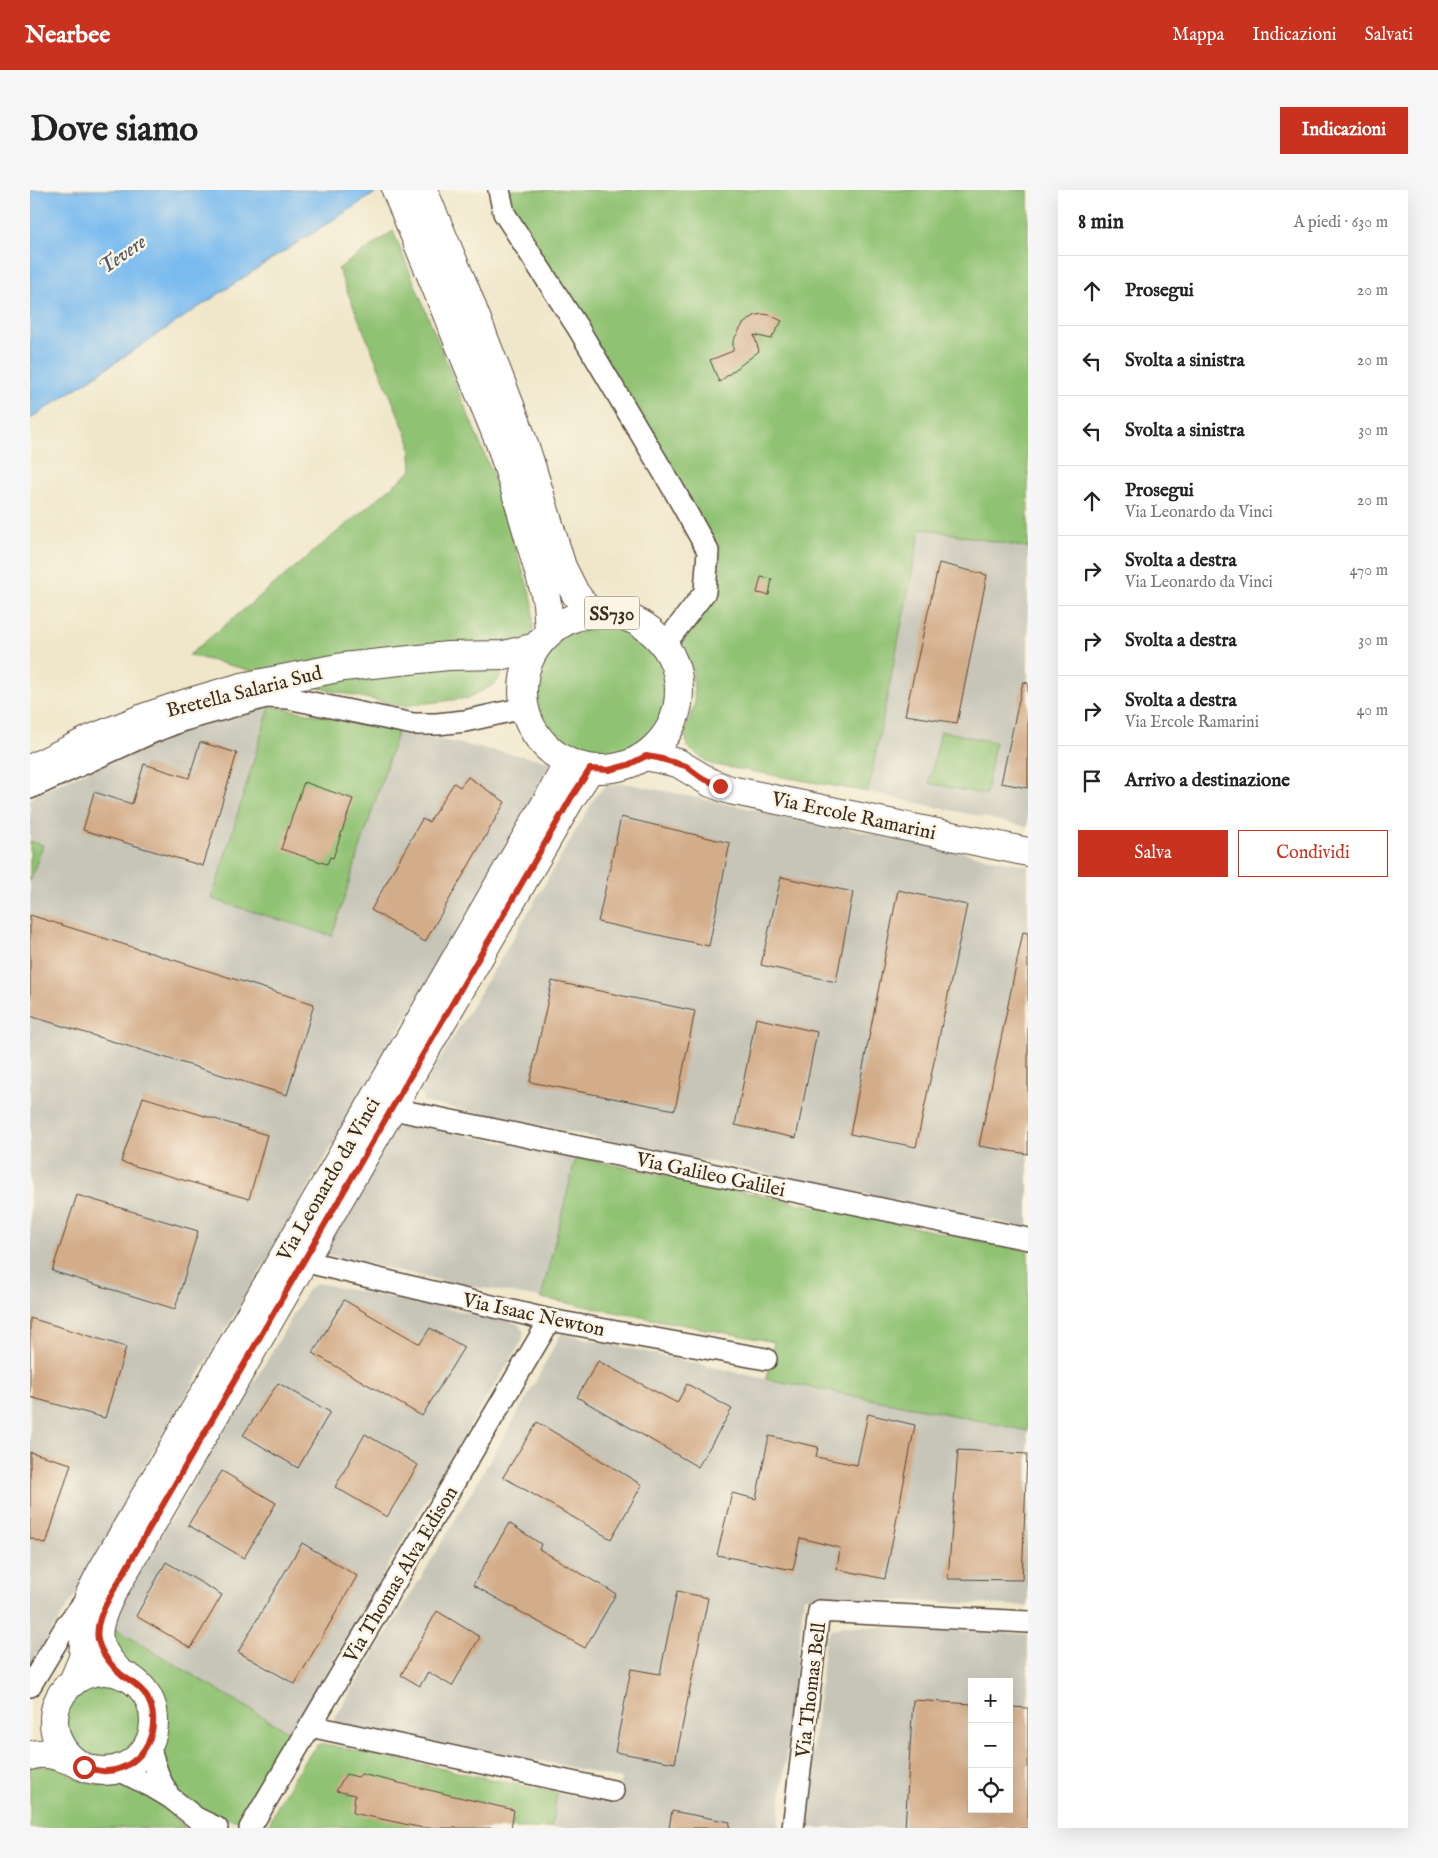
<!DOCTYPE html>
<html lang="it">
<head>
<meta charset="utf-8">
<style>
  :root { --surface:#fff; --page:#f6f6f6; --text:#222; --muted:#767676; --line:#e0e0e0; --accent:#c8321e }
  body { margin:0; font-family:"IM FELL English",serif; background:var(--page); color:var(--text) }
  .controls { position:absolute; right:15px; bottom:15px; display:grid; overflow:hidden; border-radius:0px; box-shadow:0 5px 20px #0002 }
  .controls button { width:45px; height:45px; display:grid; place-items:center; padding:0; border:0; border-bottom:1px solid var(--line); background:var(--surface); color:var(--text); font:25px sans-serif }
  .stop { position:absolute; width:15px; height:15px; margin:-11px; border:4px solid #c8321e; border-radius:50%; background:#fff }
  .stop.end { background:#c8321e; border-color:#fff; box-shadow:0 1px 5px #0008 }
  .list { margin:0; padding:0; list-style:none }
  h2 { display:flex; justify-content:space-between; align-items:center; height:65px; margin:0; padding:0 20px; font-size:21px }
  h2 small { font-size:16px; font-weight:400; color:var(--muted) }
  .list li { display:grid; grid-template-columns:32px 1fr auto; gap:15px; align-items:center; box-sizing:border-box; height:70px; padding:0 20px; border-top:1px solid var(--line) }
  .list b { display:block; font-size:19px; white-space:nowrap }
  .list p { margin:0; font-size:16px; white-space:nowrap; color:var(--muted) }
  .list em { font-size:16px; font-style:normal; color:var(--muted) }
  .actions { display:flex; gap:10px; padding:15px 20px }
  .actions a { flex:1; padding:11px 0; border:1px solid var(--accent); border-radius:0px; text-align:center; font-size:18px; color:var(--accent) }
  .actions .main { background:var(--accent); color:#fff }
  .icon { flex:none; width:28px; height:28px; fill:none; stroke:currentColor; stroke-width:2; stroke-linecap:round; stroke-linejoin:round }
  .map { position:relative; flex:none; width:998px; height:1638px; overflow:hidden; border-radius:0px }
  header { display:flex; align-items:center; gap:30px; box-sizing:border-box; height:70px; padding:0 25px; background:var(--accent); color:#fff }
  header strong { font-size:24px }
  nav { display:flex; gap:28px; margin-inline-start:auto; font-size:18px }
  .intro { display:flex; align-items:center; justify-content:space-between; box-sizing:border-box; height:120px; padding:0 30px }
  h1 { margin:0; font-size:35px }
  .button { padding:12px 22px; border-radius:0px; background:var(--accent); color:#fff; font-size:18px; font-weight:700 }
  main { display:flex; gap:30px; padding:0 30px }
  aside { flex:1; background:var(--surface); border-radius:0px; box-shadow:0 5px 20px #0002 }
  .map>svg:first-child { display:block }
</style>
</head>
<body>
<header>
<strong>Nearbee</strong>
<nav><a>Mappa</a><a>Indicazioni</a><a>Salvati</a></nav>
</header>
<div class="intro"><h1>Dove siamo</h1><a class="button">Indicazioni</a></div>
<main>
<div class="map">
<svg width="998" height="1638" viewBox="0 0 998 1638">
  <rect width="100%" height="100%" fill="#fcf5e5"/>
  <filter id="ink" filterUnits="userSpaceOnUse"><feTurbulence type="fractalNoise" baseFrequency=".02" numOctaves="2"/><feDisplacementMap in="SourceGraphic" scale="10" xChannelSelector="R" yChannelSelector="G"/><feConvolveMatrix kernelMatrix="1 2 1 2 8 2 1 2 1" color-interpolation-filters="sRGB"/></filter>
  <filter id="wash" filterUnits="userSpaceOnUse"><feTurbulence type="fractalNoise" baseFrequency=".0096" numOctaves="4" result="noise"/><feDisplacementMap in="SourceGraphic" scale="20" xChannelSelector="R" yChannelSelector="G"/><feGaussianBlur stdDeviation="1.12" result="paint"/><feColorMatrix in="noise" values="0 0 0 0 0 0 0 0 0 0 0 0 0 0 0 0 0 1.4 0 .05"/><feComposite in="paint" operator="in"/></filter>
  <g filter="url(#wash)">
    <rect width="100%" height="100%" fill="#f0e7cb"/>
    <path fill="#c6c5b8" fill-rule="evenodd" d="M891,338L998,358V637L838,602Z
      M240,516L522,572L408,775L337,894L248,1051L109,1285L53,1393L0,1475V691L13,655L0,651V610L7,604L134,546Z
      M595,593L998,676V1038L394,912L390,902L482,750L566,606L576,595Z
      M372,933L546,967L511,1108L417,1092L292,1063L356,951Z
      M286,1093L471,1129L488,1134L494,1142L492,1151L420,1268L262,1544L77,1434L241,1164L277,1101Z
      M531,1143L754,1193L913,1223L998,1241V1416L774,1407L748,1638H521L527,1603L585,1614L591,1589L526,1574L301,1534L392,1386L499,1204Z
      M812,1436L998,1444V1638H774L795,1450L802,1440ZM942,1492H979V1619H942Z"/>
    <path fill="#90c273" stroke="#667648" d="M475,0H998V358L891,338L838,602L680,574L657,557L655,542L665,513L662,478L653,460L648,444L669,415L689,380L690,359L480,23Z
      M363,41L462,283L503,413V440L465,494L438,508L373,516L298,500L159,465L382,280L380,253L308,79Z
      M503 503a69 69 0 1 1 138 0a69 69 0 1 1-138 0Z
      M240,516L368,540L302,746L182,709Z
      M911,541L965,552L956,605L899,593Z
      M0,651L13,655L0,691Z
      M546,967L998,1061V1241L913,1223L736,1189L744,1152L511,1108Z
      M77,1434L262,1544L211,1631C199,1629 176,1627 166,1620C149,1609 139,1588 128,1571L135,1532L132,1509L115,1484L81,1461Z
      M34 1532a40 40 0 1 1 80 0a40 40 0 1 1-80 0Z
      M289,1554L300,1555L527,1603L521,1638H238C243,1621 275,1564 289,1554Z
      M0,1575L30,1578L47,1589L68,1595L100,1596L123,1608L156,1638H0Z"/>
    <path fill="#7abbef" stroke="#5a7286" d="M0,0H350L231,76L0,229Z"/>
    <g id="blocks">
      <path fill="#d3ac89" d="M732,124L740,125L752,131L741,149L724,145L729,161L689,192L680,170L703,161V151L713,134L724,126Z
        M909,373L957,385L927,533L875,525Z
        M731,387L742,389L739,405L727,403Z
        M993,492L998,493V598L971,593Z
        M170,552L207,563L173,676L53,640L64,602L102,614L114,574L159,588Z
        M438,587L475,612L395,752L341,720L392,629L399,632L424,593L430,597Z
        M274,592L323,609L303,668L300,667L297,674L251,659Z
        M591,627L700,653L679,756L568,732Z
        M751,687L823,702L806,792L731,775Z
        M868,700L937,715L886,957L820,944Z
        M0,725L284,814L257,905L0,826Z
        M993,742L998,743V964L949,956Z
        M522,791L665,821L645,920L500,892Z
        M726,828L787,842L766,948L705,935Z
        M113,907L237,945L219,1009L91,972Z
        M47,1005L168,1041L145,1119L22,1081Z
        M314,1110L390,1154L400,1138L434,1157L392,1226L283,1163Z
        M0,1128L96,1157L75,1228L0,1207Z
        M568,1171L647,1213L657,1194L702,1219L668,1277L547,1207Z
        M248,1193L300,1222L268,1278L213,1245Z
        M838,1224L885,1235L855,1389L807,1379L810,1358L770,1348L763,1380L687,1365L702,1303L726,1309L739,1246L788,1257L786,1267L827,1275Z
        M507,1232L612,1295L581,1349L473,1287Z
        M335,1244L388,1275L357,1327L305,1297Z
        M928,1260L997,1264L992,1390L918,1389Z
        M0,1262L41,1274L16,1354L0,1348Z
        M192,1281L246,1313L214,1368L158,1335Z
        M479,1333L511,1354L509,1359L586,1404L555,1458L443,1395Z
        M272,1353L327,1386L265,1494L208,1462Z
        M136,1372L192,1405L161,1458L106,1426Z
        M647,1401L678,1408L645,1573L585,1562L601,1479L630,1484Z
        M407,1421L450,1447L422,1496L398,1482L390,1496L371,1485Z
        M883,1510L942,1514V1619H979V1517L998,1518V1638H875Z
        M316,1584L328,1587L331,1584L484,1620L481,1638H393L323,1623L325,1605L306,1601Z
        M642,1621L700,1632L699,1638H639Z"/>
    </g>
  </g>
  <g filter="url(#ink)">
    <use href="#blocks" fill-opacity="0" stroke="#564638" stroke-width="1"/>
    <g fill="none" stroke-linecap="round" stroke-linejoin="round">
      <defs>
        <path id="minor" d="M469,0L474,23L548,138L644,300L678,361L675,402L634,455
          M0,598L123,542L151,531L236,507L258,508L383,534H407L435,531L494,518
          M363,919L998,1049
          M273,1071L520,1130L736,1169
          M0,1496L38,1433L59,1406
          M280,1536L583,1601
          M119,1552C123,1572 128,1589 139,1606
          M87,1579L121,1596L141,1608L166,1628L187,1638
          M220,1638L520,1130
          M763,1638L789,1421L998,1432"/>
        <path id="major" d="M366,0L470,253L484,296L514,399L517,413L519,442
          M393,0L435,99L486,231L499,269L532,377L545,403L560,423
          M493 501a78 78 0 1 1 156 0a78 78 0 1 1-156 0Z
          M616,566L648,573L681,593L700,600L998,662
          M0,579L61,549L116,527L157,513L212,497L313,477L418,466L474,465L506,457
          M24 1531a50 50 0 1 1 100 0a50 50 0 1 1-100 0Z
          M92,1485C62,1454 63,1441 82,1403L541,608L560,579
          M43,1492L53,1468L56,1422L59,1406L70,1384L524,599L531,586L536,572
          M0,1566C15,1560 30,1567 45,1572"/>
      </defs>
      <use href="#minor" stroke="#564638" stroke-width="24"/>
      <use href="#major" stroke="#564638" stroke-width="30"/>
      <use href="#minor" stroke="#fff" stroke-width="21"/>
      <use href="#major" stroke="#fff" stroke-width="28"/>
    </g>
  </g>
  <g fill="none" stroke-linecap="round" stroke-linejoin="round" filter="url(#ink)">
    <path stroke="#c8321e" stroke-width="6" d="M54,1577C62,1579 69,1582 77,1581C114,1579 136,1535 115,1504C109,1495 100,1491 92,1485C82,1477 71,1463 68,1450C65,1433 74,1418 82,1403L541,608L560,579L579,580L598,575L616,566L628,568L656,576L672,588L690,596"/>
  </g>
  <g text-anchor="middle" stroke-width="5" stroke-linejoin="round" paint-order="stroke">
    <rect fill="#fcf5e5" stroke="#75675a" stroke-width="1" x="554.5" y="406.5" width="55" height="33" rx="4"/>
    <g font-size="19" font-weight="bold" fill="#3b2a1e">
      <text x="582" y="430">SS730</text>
    </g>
    <g font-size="20" fill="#3b2a1e" stroke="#fcf5e5">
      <text transform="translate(214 501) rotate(-14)" y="7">Bretella Salaria Sud</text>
      <text transform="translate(824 625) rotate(12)" y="7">Via Ercole Ramarini</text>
      <text transform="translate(681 984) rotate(12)" y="7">Via Galileo Galilei</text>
      <text transform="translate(298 989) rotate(-60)" y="7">Via Leonardo da Vinci</text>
      <text transform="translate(504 1124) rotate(12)" y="7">Via Isaac Newton</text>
      <text transform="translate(370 1384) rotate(-59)" y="7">Via Thomas Alva Edison</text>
      <text transform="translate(780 1500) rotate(-83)" y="7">Via Thomas Bell</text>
    </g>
    <g font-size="21" font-style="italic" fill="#4e565d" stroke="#fcf5e5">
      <text transform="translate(92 64) rotate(-35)" y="7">Tevere</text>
    </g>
  </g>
</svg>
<div class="controls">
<button>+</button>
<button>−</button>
<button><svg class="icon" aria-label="locate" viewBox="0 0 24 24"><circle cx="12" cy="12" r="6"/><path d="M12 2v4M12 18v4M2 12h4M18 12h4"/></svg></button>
</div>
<div class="stop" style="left:54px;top:1577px"></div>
<div class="stop end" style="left:690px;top:596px"></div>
</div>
<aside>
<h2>8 min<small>A piedi · 630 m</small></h2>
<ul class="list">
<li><svg class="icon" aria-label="ahead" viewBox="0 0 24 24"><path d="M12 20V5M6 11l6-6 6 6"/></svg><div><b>Prosegui</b></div><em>20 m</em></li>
<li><svg class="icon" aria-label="left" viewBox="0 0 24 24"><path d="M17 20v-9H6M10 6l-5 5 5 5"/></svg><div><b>Svolta a sinistra</b></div><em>20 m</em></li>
<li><svg class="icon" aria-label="left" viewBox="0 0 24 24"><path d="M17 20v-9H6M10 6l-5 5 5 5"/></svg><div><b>Svolta a sinistra</b></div><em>30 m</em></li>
<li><svg class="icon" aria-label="ahead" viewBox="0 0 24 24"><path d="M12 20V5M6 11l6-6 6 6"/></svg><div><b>Prosegui</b><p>Via Leonardo da Vinci</p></div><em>20 m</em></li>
<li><svg class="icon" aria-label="right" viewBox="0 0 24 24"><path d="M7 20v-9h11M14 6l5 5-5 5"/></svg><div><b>Svolta a destra</b><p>Via Leonardo da Vinci</p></div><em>470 m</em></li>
<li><svg class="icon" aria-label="right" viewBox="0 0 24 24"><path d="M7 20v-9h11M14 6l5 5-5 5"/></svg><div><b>Svolta a destra</b></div><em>30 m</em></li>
<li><svg class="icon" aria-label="right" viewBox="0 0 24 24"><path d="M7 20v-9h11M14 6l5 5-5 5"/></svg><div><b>Svolta a destra</b><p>Via Ercole Ramarini</p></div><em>40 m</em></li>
<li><svg class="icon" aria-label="arrive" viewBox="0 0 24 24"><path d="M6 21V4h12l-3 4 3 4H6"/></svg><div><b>Arrivo a destinazione</b></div></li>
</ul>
<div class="actions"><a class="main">Salva</a><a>Condividi</a></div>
</aside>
</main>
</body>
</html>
